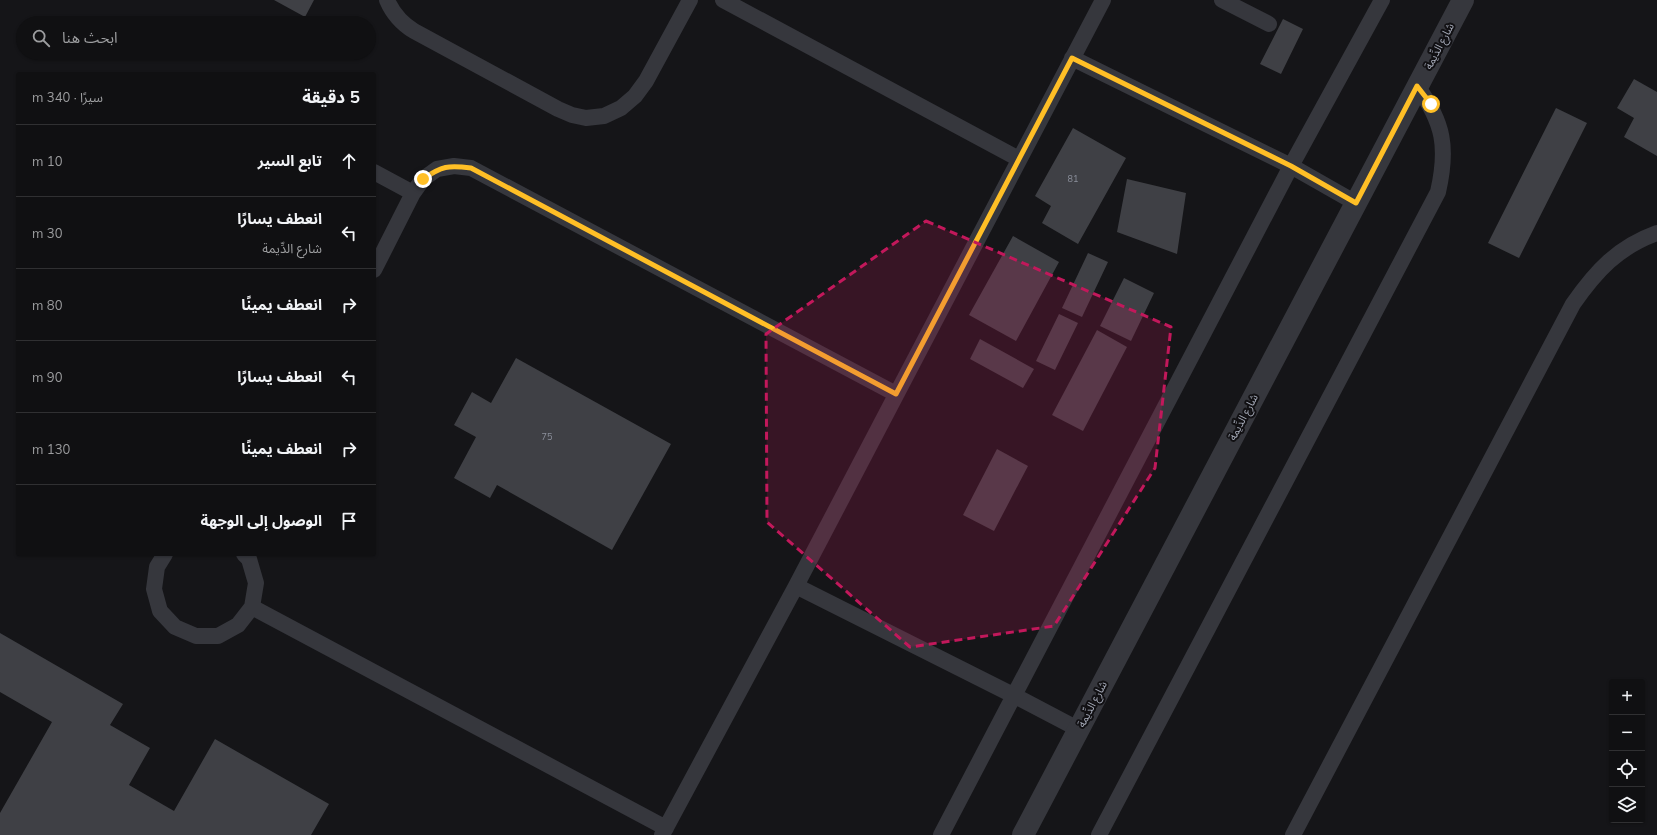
<!DOCTYPE html>
<html lang="ar">
<head>
<meta charset="utf-8">
<style>
  :root { --surface:#101012; --page:#1e1e20; --text:#f1f3f6; --muted:#9c9d9f; --line:#303032 }
  body { margin:0; font-family:Mulish,"Noto Sans Arabic",sans-serif; background:var(--page); color:var(--text); direction:rtl }
  .controls { position:absolute; right:12px; bottom:12px; display:grid; overflow:hidden; border-radius:4px; box-shadow:0 1px 3px #0004 }
  .controls button { width:36px; height:36px; display:grid; place-items:center; padding:0; border:0; border-bottom:1px solid var(--line); background:var(--surface); color:var(--text); font:20px sans-serif }
  .stop { position:absolute; width:12px; height:12px; margin:-9px; border:3px solid #ffbf26; border-radius:50%; background:#fff }
  .stop.end { background:#ffbf26; border-color:#fff; box-shadow:0 1px 4px #0008 }
  .list { margin:0; padding:0; list-style:none }
  h2 { display:flex; justify-content:space-between; align-items:center; height:52px; margin:0; padding:0 16px; font-size:17px }
  h2 small { font-size:13px; font-weight:400; color:var(--muted) }
  .list li { display:grid; grid-template-columns:26px 1fr auto; gap:12px; align-items:center; box-sizing:border-box; height:72px; padding:0 16px; border-top:1px solid var(--line) }
  .list b { display:block; font-size:15px; white-space:nowrap }
  .list p { margin:0; font-size:13px; white-space:nowrap; color:var(--muted) }
  .list em { font-size:13px; font-style:normal; color:var(--muted) }
  .icon { flex:none; width:22px; height:22px; fill:none; stroke:currentColor; stroke-width:2; stroke-linecap:round; stroke-linejoin:round }
  .map { position:relative; flex:none; width:1657px; height:835px; overflow:hidden; direction:ltr }
  .search { position:absolute; background:var(--surface); box-shadow:0 1px 3px #0004; left:16px; top:16px; width:360px; height:44px; display:flex; align-items:center; gap:10px; box-sizing:border-box; padding:0 14px; border-radius:22px; color:var(--muted); font-size:15px }
  .panel { position:absolute; background:var(--surface); box-shadow:0 1px 3px #0004; left:16px; top:72px; width:360px; height:484px; border-radius:4px; direction:rtl }
  .map>svg:first-child { display:block }
</style>
</head>
<body>
<div class="map">
<svg width="1657" height="835" viewBox="0 0 1657 835">
  <rect width="100%" height="100%" fill="#151518"/>
  <path fill="#3f4045" d="M274,0H314L305,17Z
    M1283,19L1303,29L1281,74L1260,64Z
    M1634,79L1657,92V156L1624,137L1634,118L1617,108Z
    M1556,108L1587,123L1519,258L1488,243Z
    M1073,128L1126,158L1078,244L1042,223L1051,206L1035,196Z
    M1127,179L1186,193L1177,254L1117,232Z
    M1013,236L1059,262L1016,341L969,315Z
    M1088,253L1108,262L1082,317L1062,308Z
    M1124,278L1154,293L1131,341L1100,326Z
    M1059,314L1078,323L1055,370L1036,361Z
    M1097,330L1127,347L1083,431L1052,415Z
    M980,339L1034,369L1023,388L970,359Z
    M516,358L671,444L612,550L497,485L490,498L454,478L476,437L454,425L472,392L491,403Z
    M997,449L1028,466L994,531L963,515Z
    M0,633L123,704L110,725L150,748L129,785L174,811L215,739L329,804L311,835H0V813L52,722L0,692Z"/>
  <g fill="none" stroke-linecap="round" stroke-linejoin="round">
    <path stroke="#36373d" stroke-width="16" d="M387,0C393,14 401,23 414,31L558,109L572,115L586,118L604,116L621,108L635,96L646,81L690,0
      M723,0L1019,159
      M1222,0L1269,24
      M1072,58L1291,166L1356,203
      M374,172L413,193
      M374,270L413,193L423,179L437,169L454,166L471,168L896,394
      M165,554L157,567L154,589L160,611L175,627L196,636H218L238,625L252,607L256,583L249,559L244,554
      M796,586L1015,696L1078,729
      M252,607L666,828
      M662,835L796,586L1103,0
      M941,835L1291,166L1382,0
      M1099,835L1438,192C1448,148 1444,123 1417,86
      M1293,835L1573,304C1596,271 1618,247 1657,233"/>
    <path stroke="#36373d" stroke-width="22" d="M1023,835L1463,0"/>
  </g>
  <g fill="none" stroke-linecap="round" stroke-linejoin="round">
    <path stroke="#ffbf26" stroke-width="5" d="M423,179C442,166 448,165 471,168L896,394L1072,58L1291,166L1356,203L1417,86L1431,104"/>
  </g>
  <path fill="#c2185b" fill-opacity="0.2" stroke="#c2185b" stroke-width="3" stroke-dasharray="8 5" stroke-linejoin="round" d="M926,221L1171,327L1155,468L1054,626L910,647L767,522L766,334Z"/>
  <g text-anchor="middle" stroke-width="4" stroke-linejoin="round" paint-order="stroke">
    <g font-size="9" fill="#8c909c">
      <text x="1073" y="182">81</text>
      <text x="547" y="440">75</text>
    </g>
    <g font-size="11" fill="#a6abb9" stroke="#111013">
      <text transform="translate(1439 46) rotate(-62)" y="4">شارع الدِّيمة</text>
      <text transform="translate(1243 417) rotate(-62)" y="4">شارع الدِّيمة</text>
      <text transform="translate(1092 704) rotate(-62)" y="4">شارع الدِّيمة</text>
    </g>
  </g>
</svg>
<div class="controls">
<button>+</button>
<button>−</button>
<button><svg class="icon" aria-label="locate" viewBox="0 0 24 24"><circle cx="12" cy="12" r="6"/><path d="M12 2v4M12 18v4M2 12h4M18 12h4"/></svg></button>
<button><svg class="icon" aria-label="layers" viewBox="0 0 24 24"><path d="M12 4l9 5-9 5-9-5zM3 14l9 5 9-5"/></svg></button>
</div>
<div class="stop" style="left:1431px;top:104px"></div>
<div class="stop end" style="left:423px;top:179px"></div>
<div class="search"><svg class="icon" aria-label="search" viewBox="0 0 24 24"><circle cx="10" cy="10" r="6"/><path d="M15 15l6 6"/></svg>ابحث هنا</div>
<section class="panel">
<h2>5 دقيقة<small>سيرًا · 340 m</small></h2>
<ul class="list">
<li><svg class="icon" aria-label="ahead" viewBox="0 0 24 24"><path d="M12 20V5M6 11l6-6 6 6"/></svg><div><b>تابع السير</b></div><em>10 m</em></li>
<li><svg class="icon" aria-label="left" viewBox="0 0 24 24"><path d="M17 20v-9H6M10 6l-5 5 5 5"/></svg><div><b>انعطف يسارًا</b><p>شارع الدِّيمة</p></div><em>30 m</em></li>
<li><svg class="icon" aria-label="right" viewBox="0 0 24 24"><path d="M7 20v-9h11M14 6l5 5-5 5"/></svg><div><b>انعطف يمينًا</b></div><em>80 m</em></li>
<li><svg class="icon" aria-label="left" viewBox="0 0 24 24"><path d="M17 20v-9H6M10 6l-5 5 5 5"/></svg><div><b>انعطف يسارًا</b></div><em>90 m</em></li>
<li><svg class="icon" aria-label="right" viewBox="0 0 24 24"><path d="M7 20v-9h11M14 6l5 5-5 5"/></svg><div><b>انعطف يمينًا</b></div><em>130 m</em></li>
<li><svg class="icon" aria-label="arrive" viewBox="0 0 24 24"><path d="M6 21V4h12l-3 4 3 4H6"/></svg><div><b>الوصول إلى الوجهة</b></div></li>
</ul>
</section>
</div>
</body>
</html>
